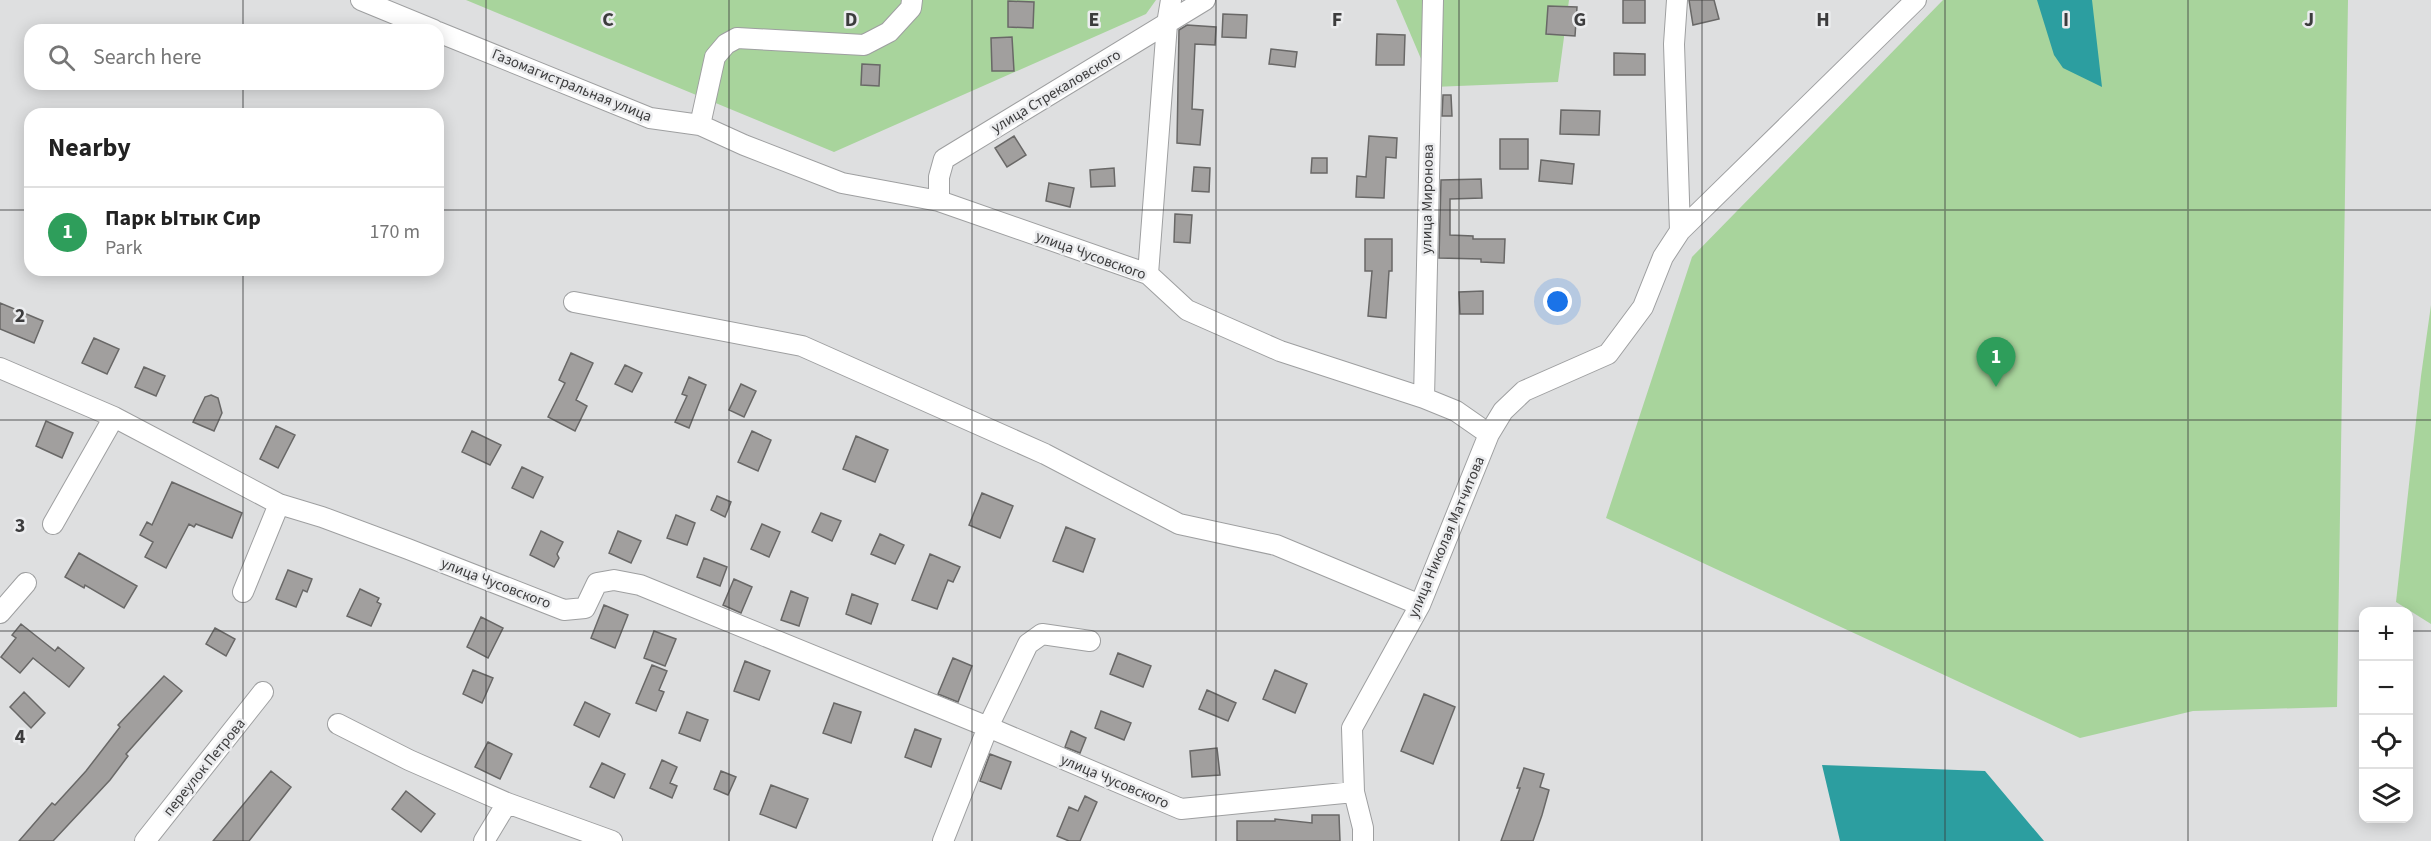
<!DOCTYPE html>
<html lang="en">
<head>
<meta charset="utf-8">
<style>
  :root { --surface:#fff; --page:#f6f6f6; --text:#222; --muted:#767676; --line:#e0e0e0; --accent:#1a73e8 }
  body { margin:0; font-family:"Source Sans 3",sans-serif; background:var(--page); color:var(--text) }
  .controls { position:absolute; right:18px; bottom:18px; display:grid; overflow:hidden; border-radius:12px; box-shadow:0 3px 15px #0003 }
  .controls button { width:54px; height:54px; display:grid; place-items:center; padding:0; border:0; border-bottom:2px solid var(--line); background:var(--surface); color:var(--text); font:30px sans-serif }
  .you { position:absolute; left:1558px; top:302px; width:21px; height:21px; margin:-15px; border:4px solid #fff; border-radius:50%; background:#1a73e8; box-shadow:0 0 0 9px #1a73e833 }
  .badge { display:grid; place-items:center; width:39px; height:39px; border-radius:50%; background:var(--accent); color:#fff; font-size:20px; font-weight:700 }
  .pin { position:absolute; translate:-50% -50px; filter:drop-shadow(0 2px 3px #0008) }
  .pin::after { content:''; position:absolute; top:32px; width:21px; height:18px; background:inherit; clip-path:polygon(0 0,100% 0,50% 100%) }
  .list { margin:0; padding:0; list-style:none }
  h2 { display:flex; justify-content:space-between; align-items:center; height:78px; margin:0; padding:0 24px; font-size:26px }
  h2 small { font-size:20px; font-weight:400; color:var(--muted) }
  .list li { display:grid; grid-template-columns:39px 1fr auto; gap:18px; align-items:center; box-sizing:border-box; height:90px; padding:0 24px; border-top:2px solid var(--line) }
  .list b { display:block; font-size:22px; white-space:nowrap }
  .list p { margin:0; font-size:20px; white-space:nowrap; color:var(--muted) }
  .list em { font-size:20px; font-style:normal; color:var(--muted) }
  .icon { flex:none; width:33px; height:33px; fill:none; stroke:currentColor; stroke-width:2; stroke-linecap:round; stroke-linejoin:round }
  .map { position:relative; flex:none; width:2431px; height:841px; overflow:hidden }
  .search { position:absolute; background:var(--surface); box-shadow:0 3px 15px #0003; left:24px; top:24px; width:420px; height:66px; display:flex; align-items:center; gap:15px; box-sizing:border-box; padding:0 21px; border-radius:18px; color:var(--muted); font-size:22px }
  .panel { position:absolute; background:var(--surface); box-shadow:0 3px 15px #0003; left:24px; top:108px; width:420px; height:168px; border-radius:18px }
  .map>svg:first-child { display:block }
</style>
</head>
<body>
<div class="map">
<svg width="2431" height="841" viewBox="0 0 2431 841">
  <rect width="100%" height="100%" fill="#dedfe0"/>
  <path fill="#a8d49c" d="M466,0H1156L1146,14L834,152Z
    M1396,0H1569L1558,82L1433,87Z
    M1943,0H2348L2337,707L2193,711L2080,738L1606,518L1692,257Z
    M2431,305V624L2396,602L2421,376Z"/>
  <path fill="#2c9ea0" d="M2037,0H2092L2102,87L2063,68L2054,55Z
    M1822,765L1985,771L2044,841H1840Z"/>
  <path fill="#a19f9e" stroke="#696867" stroke-width="1.5" d="M1623,0H1645V23H1623Z
    M1689,0H1714L1719,19L1693,25Z
    M1008,1L1034,2L1033,28L1008,27Z
    M1548,6L1577,7L1575,36L1546,34Z
    M1223,14L1247,15L1246,38L1222,37Z
    M1187,25L1216,27L1215,45L1195,44L1192,109L1203,110L1200,145L1177,143L1179,30Z
    M1377,34L1405,35L1404,65H1376Z
    M1012,37L1014,71H992L991,38Z
    M1271,49L1297,52L1295,67L1269,64Z
    M1614,53L1645,54V75H1614Z
    M862,64L880,65L879,86L861,85Z
    M1443,95H1451L1452,116H1442Z
    M1561,110L1600,111L1599,135L1560,134Z
    M1014,136L1026,155L1007,167L995,148Z
    M1369,136L1397,138L1396,158L1386,157L1384,198L1356,197L1357,176L1366,177Z
    M1500,139H1528V169H1500Z
    M1312,158H1327V173H1311Z
    M1541,160L1574,164L1572,184L1539,181Z
    M1194,167L1210,168L1209,192L1192,191Z
    M1114,168L1115,186L1091,187L1090,170Z
    M1481,179L1482,198L1450,199V235L1473,236V239H1505L1504,263L1481,262V259L1439,258L1441,180Z
    M1049,183L1074,188L1070,207L1046,201Z
    M1175,214L1192,215L1190,243L1174,242Z
    M1365,239H1392V271H1389L1386,318L1368,316L1372,271H1365Z
    M1483,291V314H1460L1459,292Z
    M0,303L43,321L34,343L0,329Z
    M94,338L119,349L107,374L82,363Z
    M571,353L593,363L576,400L587,406L575,431L548,417L565,383L559,380Z
    M625,365L642,373L632,392L615,384Z
    M144,367L165,376L156,396L135,387Z
    M689,377L706,385L689,428L675,422L687,396L682,394Z
    M741,384L756,391L744,417L729,410Z
    M211,395L218,398L222,413L214,431L193,422L205,397Z
    M46,421L73,433L62,458L36,446Z
    M276,426L295,435L278,468L260,459Z
    M472,431L501,445L490,465L462,452Z
    M752,431L771,440L758,471L738,462Z
    M856,436L888,450L875,482L843,469Z
    M522,467L543,477L533,498L512,488Z
    M172,482L242,513L232,538L196,524L194,527L189,524L166,568L145,557L153,542L140,535L147,522L152,525Z
    M982,493L1013,506L1000,538L969,525Z
    M717,496L731,502L725,517L711,510Z
    M821,513L841,521L832,541L812,532Z
    M676,515L695,523L687,545L667,538Z
    M762,524L780,532L769,557L751,549Z
    M1066,527L1095,539L1083,572L1053,561Z
    M541,531L563,542L557,554L559,558L554,567L530,555Z
    M618,531L641,541L631,563L609,553Z
    M880,534L904,545L895,564L871,554Z
    M79,553L137,586L124,608L85,585L84,588L65,577Z
    M930,554L960,567L953,582L948,580L937,609L912,600Z
    M704,558L727,567L720,586L697,577Z
    M288,570L312,579L307,592L303,590L296,607L276,599Z
    M734,579L752,587L741,613L723,605Z
    M360,589L379,598L377,602L381,604L371,626L347,616Z
    M791,591L808,598L799,626L781,620Z
    M852,594L878,604L871,624L846,614Z
    M604,605L628,615L615,648L591,638Z
    M481,617L503,628L488,658L467,647Z
    M21,624L55,651L58,647L84,668L69,687L33,658L20,673L1,657L16,638L12,635Z
    M215,628L235,639L226,656L206,644Z
    M654,631L676,639L665,666L644,658Z
    M1118,653L1151,666L1143,687L1110,674Z
    M953,658L972,666L958,702L938,694Z
    M745,661L770,671L759,700L734,691Z
    M652,665L667,671L659,690L664,692L656,711L636,703Z
    M473,670L493,678L482,703L463,694Z
    M1275,670L1307,684L1295,713L1263,699Z
    M164,676L182,691L126,754L128,756L110,780L53,841H19L52,803L55,805L86,771L120,727L118,725Z
    M1207,690L1236,703L1228,721L1199,709Z
    M24,692L45,713L31,728L10,707Z
    M1424,694L1455,707L1433,764L1401,751Z
    M585,702L610,714L599,737L574,725Z
    M834,703L861,712L851,743L823,733Z
    M1101,711L1131,723L1124,740L1095,728Z
    M687,712L708,720L700,741L679,733Z
    M915,729L941,739L931,767L905,757Z
    M1071,731L1086,738L1080,753L1065,747Z
    M488,742L512,754L500,779L475,767Z
    M1217,748L1220,775L1192,777L1190,751Z
    M990,754L1011,762L1001,789L980,781Z
    M662,760L677,767L670,783L677,786L672,798L650,788Z
    M602,763L625,774L614,798L590,787Z
    M1524,768L1544,774L1540,787L1549,790L1542,815L1533,841H1501L1520,788H1517Z
    M271,771L291,787L249,841H213Z
    M721,771L736,777L728,795L714,789Z
    M771,785L808,799L796,828L760,814Z
    M406,791L435,814L421,832L392,809Z
    M1085,796L1097,802L1080,841H1069L1057,836L1069,807L1078,811Z
    M1312,815H1339L1340,841H1237V821H1275V819L1312,823Z"/>
  <g fill="none" stroke-linecap="round" stroke-linejoin="round">
    <defs>
      <path id="minor" d="M361,0L434,30
        M1677,0L1674,44L1680,231
        M438,32L650,118L700,125L744,145L842,183L939,201L1148,274L1187,310L1280,351L1424,398L1456,411L1489,434
        M700,125L715,57L726,44L737,38L864,45L889,32L911,8L912,0
        M939,201V177L944,159L1205,0
        M1148,274L1167,24L1171,0
        M574,302L802,346L1045,454L1179,524L1276,545L1420,605
        M0,368L114,417L279,504L322,517L408,549L564,610L585,608L597,583L614,580L640,585L988,727L1181,809L1354,792
        M1424,398L1433,0
        M53,524L114,417
        M243,592L279,504
        M0,613L26,583
        M338,724L409,760L507,803L612,841
        M145,841L263,692
        M484,841L507,803
        M943,841L988,727L1028,644L1042,634L1090,641
        M1363,841V828L1354,792L1352,728L1420,605L1489,434L1503,411L1524,391L1608,354L1643,307L1663,257L1680,231L1916,0"/>
    </defs>
    <use href="#minor" stroke="#9e9fa0" stroke-width="22"/>
    <use href="#minor" stroke="#fff" stroke-width="20"/>
  </g>
  <path fill="none" stroke="#3c3c3d" stroke-width="1.5" stroke-opacity="0.55" d="M243,0V30M486,0V841M729,0V841M972,0V841M1216,0V841M1459,0V841M1702,0V841M1945,0V841M2188,0V841M243,84V114M0,210H30M438,210H2431M243,270V841M0,420H2431M0,631H2364M2408,631H2431"/>
  <g text-anchor="middle" stroke-width="5" stroke-linejoin="round" paint-order="stroke">
    <g font-size="15" fill="#3c3c3d" stroke="#ebecee">
      <text transform="translate(572 85) rotate(22)" y="5">Газомагистральная улица</text>
      <text transform="translate(1056 91) rotate(-31)" y="5">улица Стрекаловского</text>
      <text transform="translate(1427 199) rotate(-89)" y="5">улица Миронова</text>
      <text transform="translate(1091 255) rotate(20)" y="5">улица Чусовского</text>
      <text transform="translate(1446 537) rotate(-67)" y="5">улица Николая Матчитова</text>
      <text transform="translate(496 583) rotate(21)" y="5">улица Чусовского</text>
      <text transform="translate(204 767) rotate(-51)" y="5">переулок Петрова</text>
      <text transform="translate(1115 781) rotate(23)" y="5">улица Чусовского</text>
    </g>
  </g>
  <g font-size="20" text-anchor="middle" font-weight="bold" fill="#3c3c3d" stroke="#ebecee" stroke-width="5" stroke-linejoin="round" paint-order="stroke">
    <text x="608" y="26">C</text>
    <text x="851" y="26">D</text>
    <text x="1094" y="26">E</text>
    <text x="1337" y="26">F</text>
    <text x="1580" y="26">G</text>
    <text x="1823" y="26">H</text>
    <text x="2066" y="26">I</text>
    <text x="2309" y="26">J</text>
    <text x="20" y="322">2</text>
    <text x="20" y="532">3</text>
    <text x="20" y="743">4</text>
  </g>
</svg>
<div class="controls">
<button>+</button>
<button>−</button>
<button><svg class="icon" aria-label="locate" viewBox="0 0 24 24"><circle cx="12" cy="12" r="6"/><path d="M12 2v4M12 18v4M2 12h4M18 12h4"/></svg></button>
<button><svg class="icon" aria-label="layers" viewBox="0 0 24 24"><path d="M12 4l9 5-9 5-9-5zM3 14l9 5 9-5"/></svg></button>
</div>
<div class="you"></div>
<div class="pin badge" style="left:1996px;top:387px;background:#2e9e5b">1</div>
<div class="search"><svg class="icon" aria-label="search" viewBox="0 0 24 24"><circle cx="10" cy="10" r="6"/><path d="M15 15l6 6"/></svg>Search here</div>
<section class="panel">
<h2>Nearby<small></small></h2>
<ul class="list">
<li><span class="badge" style="background:#2e9e5b">1</span><div><b>Парк Ытык Сир</b><p>Park</p></div><em>170 m</em></li>
</ul>
</section>
</div>
</body>
</html>
